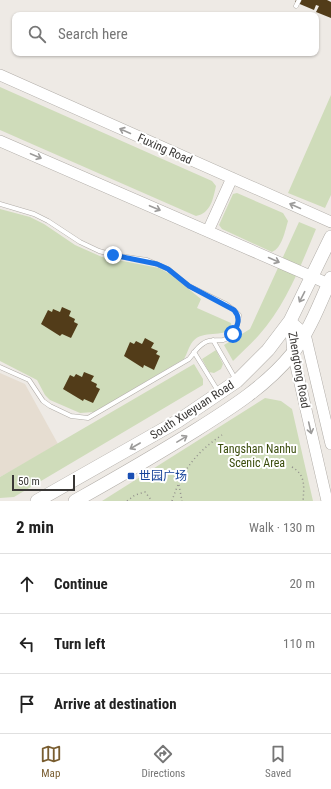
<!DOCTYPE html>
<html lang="en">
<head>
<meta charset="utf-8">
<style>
  :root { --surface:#fff; --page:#f2f2f2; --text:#222; --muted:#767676; --line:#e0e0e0; --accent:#795d30 }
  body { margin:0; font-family:"Roboto Condensed","Noto Sans SC",sans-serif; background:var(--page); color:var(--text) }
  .scale { position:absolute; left:12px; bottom:10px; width:63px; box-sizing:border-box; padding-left:4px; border:2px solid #393735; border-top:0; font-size:11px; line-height:14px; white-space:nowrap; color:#393735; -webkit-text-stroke:3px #fff; paint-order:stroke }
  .stop { position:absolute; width:12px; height:12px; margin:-9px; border:3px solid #1a73e8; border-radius:50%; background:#fff }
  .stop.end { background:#1a73e8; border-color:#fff; box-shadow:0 1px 4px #0008 }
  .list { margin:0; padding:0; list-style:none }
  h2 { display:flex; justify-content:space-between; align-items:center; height:52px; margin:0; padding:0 16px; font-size:17px }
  h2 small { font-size:13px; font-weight:400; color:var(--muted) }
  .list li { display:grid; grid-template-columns:26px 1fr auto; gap:12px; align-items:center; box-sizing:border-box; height:60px; padding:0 16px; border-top:1px solid var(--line) }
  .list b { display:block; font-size:15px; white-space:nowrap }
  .list em { font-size:13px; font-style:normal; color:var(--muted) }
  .icon { flex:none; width:22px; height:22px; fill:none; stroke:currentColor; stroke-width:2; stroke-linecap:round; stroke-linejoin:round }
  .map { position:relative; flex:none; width:331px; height:501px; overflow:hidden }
  .search { position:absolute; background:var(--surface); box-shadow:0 1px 3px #0004; left:12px; right:12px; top:12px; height:44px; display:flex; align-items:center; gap:10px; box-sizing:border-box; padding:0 14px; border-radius:8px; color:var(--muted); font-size:15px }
  .sheet { height:232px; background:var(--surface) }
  nav { display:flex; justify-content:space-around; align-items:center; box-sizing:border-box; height:56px; border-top:1px solid var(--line); background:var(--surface); font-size:11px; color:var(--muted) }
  nav a { display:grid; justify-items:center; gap:2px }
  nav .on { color:var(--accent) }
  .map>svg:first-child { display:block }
</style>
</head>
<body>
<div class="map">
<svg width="331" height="501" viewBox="0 0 331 501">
  <rect width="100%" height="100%" fill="#eeeae5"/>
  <path fill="#e6ddd1" d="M0,373L25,384L58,444L0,477Z"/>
  <path fill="#cfdcba" d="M0,87L212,181L216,186C213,199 211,213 196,216L0,130Z
    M331,95V195L325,208L288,193Z
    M237,193L283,213L288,221C285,231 282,248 272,252L222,229L219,225L233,194Z
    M0,209L30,217L44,224L75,245L102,257L159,268L170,274L201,299L197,308L231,323L232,329C219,338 200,329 191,344C188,349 187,354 184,359L94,412L80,413L50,400L45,395L37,380L0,361Z
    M299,222L316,229C301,265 286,305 259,335C251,344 242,352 233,361L224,345L250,329Z
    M216,350L223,364L221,369L214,373L209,372L202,359Z
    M194,364L203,379V385L14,497L0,498V477Z
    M265,398L281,401L292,409L313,501H102Z"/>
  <path fill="#523c19" d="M296,0H327L331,2V18L316,12L319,6L316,5L314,10L295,2Z
    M62,307L71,311L69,316L75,319L74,322L78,324L71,338L62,334L60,336L41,324L48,310L52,312L53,309L60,312Z
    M145,338L154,343L151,348L158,351L156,354L160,356L154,370L144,365L143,368L124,356L130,342L134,344L136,341L142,344Z
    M84,372L94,376L91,381L97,384L96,387L100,389L93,403L84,399L83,401L63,389L70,375L74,377L76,374L82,377Z"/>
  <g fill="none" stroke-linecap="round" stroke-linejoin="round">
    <defs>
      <path id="lane" d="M296,6L299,0
        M0,204L34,214L48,221L80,242L99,251L113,255L147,260L168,269L189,286L226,304L234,310L239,315C238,326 234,337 223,340C216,341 210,339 204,343C197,347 194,353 189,359L88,418L71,416L50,406L43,401L29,380L0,367
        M213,340L236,380
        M194,352L218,391"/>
      <path id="secondary" d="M0,75L331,222
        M0,141L331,285
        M208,231L232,178
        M290,321L293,353L327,501
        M290,321L305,334L331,444"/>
      <path id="primary" d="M37,501L178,421L237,381L268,350L290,321L331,237
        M75,501C116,478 156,455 196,430C231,408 266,386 292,354C309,332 320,303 331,278"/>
    </defs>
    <use href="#lane" stroke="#b1ada8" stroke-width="5"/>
    <use href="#secondary" stroke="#b1ada8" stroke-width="12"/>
    <use href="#primary" stroke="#b1ada8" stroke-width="14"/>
    <path stroke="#928f8c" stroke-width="1.5" stroke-dasharray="1 3" stroke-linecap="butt" d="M292,467C306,475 304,487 303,501
      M179,485L182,501
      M127,501L135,495L145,492L152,501
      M172,501C181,472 196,452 222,435"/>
    <use href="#lane" stroke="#fff" stroke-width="4"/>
    <use href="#secondary" stroke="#fff" stroke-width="11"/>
    <use href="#primary" stroke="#fff" stroke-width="13"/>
  </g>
  <defs><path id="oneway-shaft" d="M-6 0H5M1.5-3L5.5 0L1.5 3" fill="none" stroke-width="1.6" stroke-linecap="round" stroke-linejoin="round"/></defs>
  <g stroke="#9c9b9a">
    <use href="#oneway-shaft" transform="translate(125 131) rotate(-156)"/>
    <use href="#oneway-shaft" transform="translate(36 156) rotate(23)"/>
    <use href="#oneway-shaft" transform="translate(295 206) rotate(-156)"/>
    <use href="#oneway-shaft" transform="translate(155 208) rotate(23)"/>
    <use href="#oneway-shaft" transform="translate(274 260) rotate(24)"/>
    <use href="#oneway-shaft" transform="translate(302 297) rotate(117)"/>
    <use href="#oneway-shaft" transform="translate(310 428) rotate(77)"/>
    <use href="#oneway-shaft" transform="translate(182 439) rotate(-31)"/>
    <use href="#oneway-shaft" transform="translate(135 446) rotate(150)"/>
  </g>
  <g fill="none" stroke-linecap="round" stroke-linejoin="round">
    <path stroke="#1a73e8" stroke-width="5" d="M113,255L157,264L168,269L189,286L234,310C241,318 238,325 233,334"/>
  </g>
  <rect fill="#1a4fb4" stroke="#fff" stroke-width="1.5" x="127" y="472" width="8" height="8" rx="2"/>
  <g text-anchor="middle" stroke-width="4" stroke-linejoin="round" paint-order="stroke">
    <g font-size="12" fill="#393735" stroke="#fff">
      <text transform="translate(165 149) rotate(24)" y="4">Fuxing Road</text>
      <text transform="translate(299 370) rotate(80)" y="4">Zhengtong Road</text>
      <text transform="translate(192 410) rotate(-33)" y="4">South Xueyuan Road</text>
    </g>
    <g font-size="12" fill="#3a4c0c" stroke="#fff">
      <text x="257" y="453">Tangshan Nanhu<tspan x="257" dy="14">Scenic Area</tspan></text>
    </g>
    <g font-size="12" fill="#164399" stroke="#fff" text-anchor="start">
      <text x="139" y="480">世园广场</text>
    </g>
  </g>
</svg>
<div class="scale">50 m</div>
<div class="stop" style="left:233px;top:334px"></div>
<div class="stop end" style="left:113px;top:255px"></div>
<div class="search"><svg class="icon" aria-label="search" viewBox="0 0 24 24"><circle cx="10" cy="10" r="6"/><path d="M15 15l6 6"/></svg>Search here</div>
</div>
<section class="sheet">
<h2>2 min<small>Walk · 130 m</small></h2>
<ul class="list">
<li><svg class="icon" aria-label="ahead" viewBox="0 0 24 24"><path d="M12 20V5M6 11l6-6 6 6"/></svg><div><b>Continue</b></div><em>20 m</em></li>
<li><svg class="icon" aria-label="left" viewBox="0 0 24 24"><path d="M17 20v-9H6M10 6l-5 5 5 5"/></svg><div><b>Turn left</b></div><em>110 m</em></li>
<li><svg class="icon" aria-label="arrive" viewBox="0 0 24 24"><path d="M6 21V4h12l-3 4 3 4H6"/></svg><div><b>Arrive at destination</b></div></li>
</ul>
</section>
<nav>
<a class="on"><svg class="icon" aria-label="map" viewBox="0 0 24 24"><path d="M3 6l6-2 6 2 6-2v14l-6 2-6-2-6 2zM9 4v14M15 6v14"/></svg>Map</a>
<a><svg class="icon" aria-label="directions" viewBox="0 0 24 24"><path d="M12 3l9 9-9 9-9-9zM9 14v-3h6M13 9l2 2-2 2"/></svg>Directions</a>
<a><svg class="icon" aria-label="saved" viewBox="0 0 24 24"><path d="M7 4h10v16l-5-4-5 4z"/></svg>Saved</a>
</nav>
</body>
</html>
